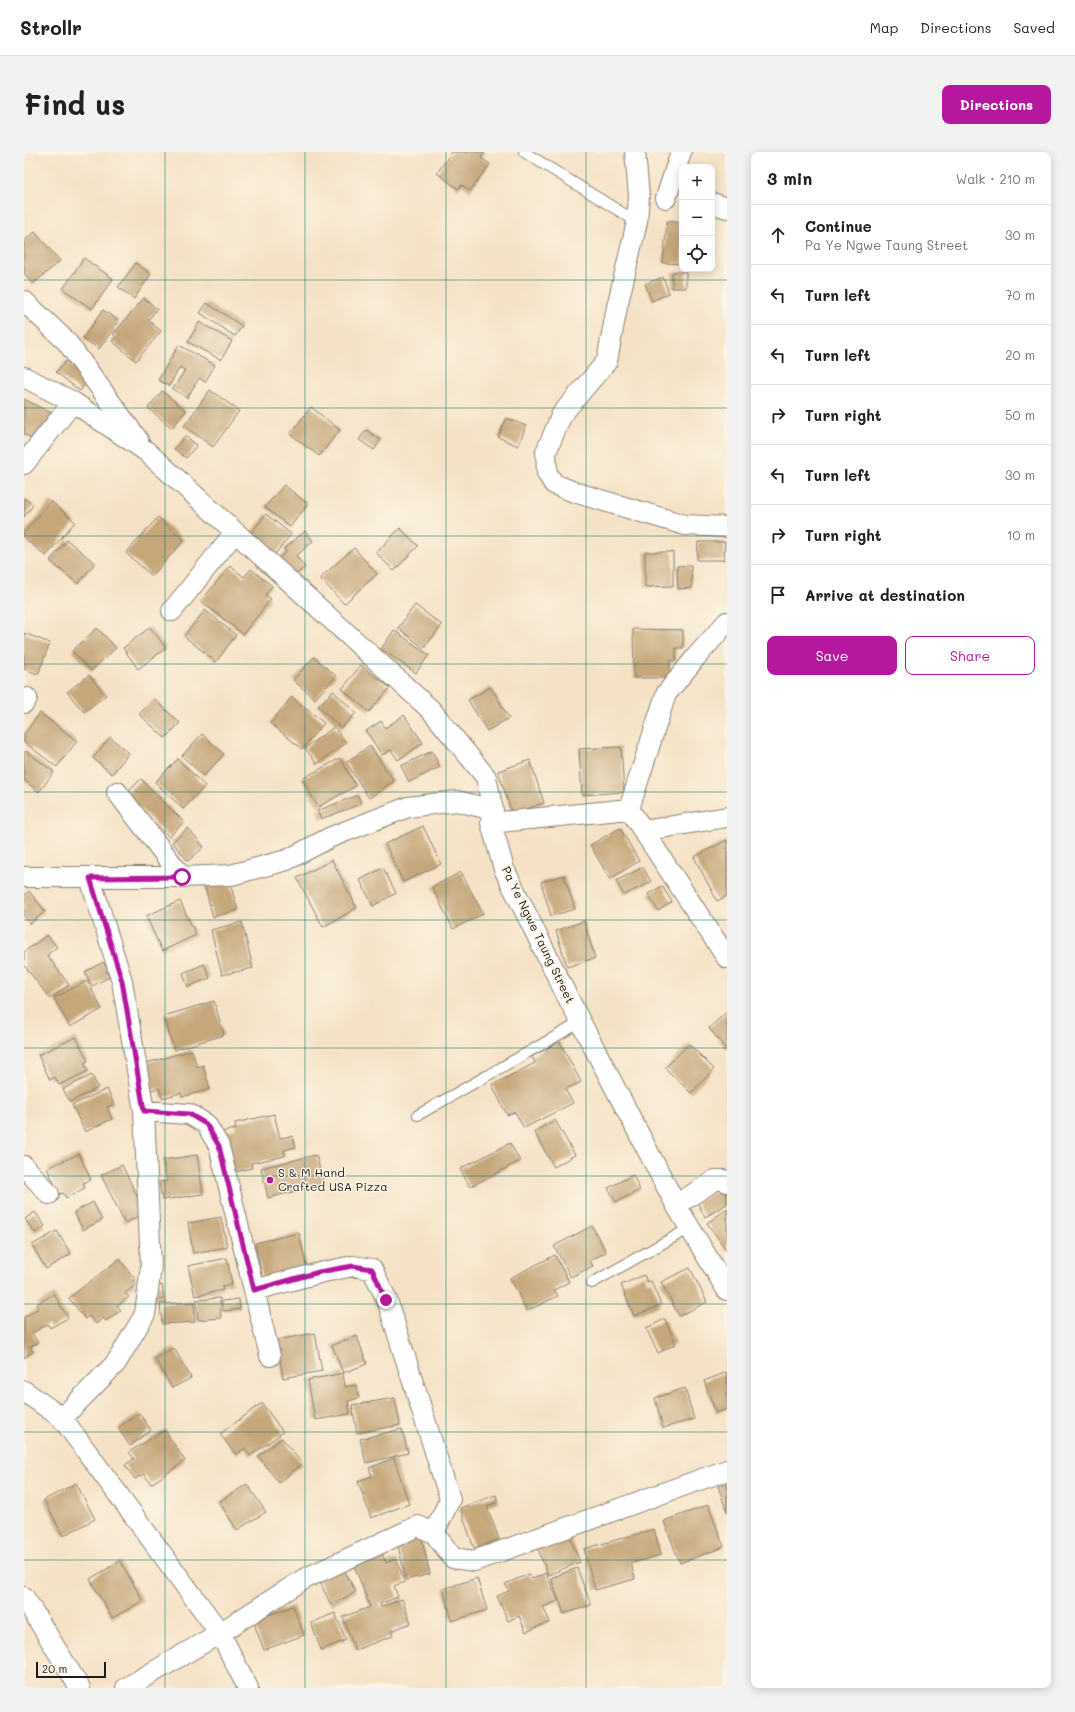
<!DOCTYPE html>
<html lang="en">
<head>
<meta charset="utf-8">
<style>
  :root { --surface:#fff; --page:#f2f2f2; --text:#202124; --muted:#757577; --line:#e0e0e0; --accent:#b5179e }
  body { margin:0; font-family:Mali,sans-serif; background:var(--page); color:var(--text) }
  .controls { position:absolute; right:12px; top:12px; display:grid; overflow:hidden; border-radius:8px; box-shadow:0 2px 10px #0003 }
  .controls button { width:36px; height:36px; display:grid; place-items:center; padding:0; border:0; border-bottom:1px solid var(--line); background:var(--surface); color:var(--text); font:20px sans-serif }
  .scale { position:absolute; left:12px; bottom:10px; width:70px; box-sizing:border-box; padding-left:4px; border:2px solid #1c1c1c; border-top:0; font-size:11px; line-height:14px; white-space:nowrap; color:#1c1c1c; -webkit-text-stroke:3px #fcf5e5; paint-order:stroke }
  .stop { position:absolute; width:12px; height:12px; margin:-9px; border:3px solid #b5179e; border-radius:50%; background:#fff }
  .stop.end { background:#b5179e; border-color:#fff; box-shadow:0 1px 4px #0008 }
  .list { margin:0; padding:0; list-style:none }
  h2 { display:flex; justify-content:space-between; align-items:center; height:52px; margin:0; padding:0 16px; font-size:17px }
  h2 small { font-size:13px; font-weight:400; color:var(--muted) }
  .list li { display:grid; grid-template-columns:26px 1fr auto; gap:12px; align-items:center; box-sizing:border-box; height:60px; padding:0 16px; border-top:1px solid var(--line) }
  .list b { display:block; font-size:15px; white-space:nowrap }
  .list p { margin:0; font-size:13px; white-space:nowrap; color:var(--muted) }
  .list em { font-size:13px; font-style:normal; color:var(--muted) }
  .actions { display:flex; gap:8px; padding:12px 16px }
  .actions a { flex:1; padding:9px 0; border:1px solid var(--accent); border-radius:8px; text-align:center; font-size:14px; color:var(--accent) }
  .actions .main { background:var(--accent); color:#fff }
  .icon { flex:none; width:22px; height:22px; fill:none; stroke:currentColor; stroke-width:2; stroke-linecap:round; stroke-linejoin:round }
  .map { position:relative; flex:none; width:703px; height:1536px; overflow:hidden; border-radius:8px }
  header { display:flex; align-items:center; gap:24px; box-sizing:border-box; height:56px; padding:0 20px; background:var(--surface); border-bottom:1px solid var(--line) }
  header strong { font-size:19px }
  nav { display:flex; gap:22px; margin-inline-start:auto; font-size:14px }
  .intro { display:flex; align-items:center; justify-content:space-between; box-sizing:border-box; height:96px; padding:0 24px }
  h1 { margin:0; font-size:28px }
  .button { padding:10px 18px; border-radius:8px; background:var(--accent); color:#fff; font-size:14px; font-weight:700 }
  main { display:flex; gap:24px; padding:0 24px }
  aside { flex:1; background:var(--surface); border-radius:8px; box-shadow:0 2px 10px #0003 }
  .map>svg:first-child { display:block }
</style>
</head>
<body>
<header>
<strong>Strollr</strong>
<nav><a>Map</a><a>Directions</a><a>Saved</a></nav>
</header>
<div class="intro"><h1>Find us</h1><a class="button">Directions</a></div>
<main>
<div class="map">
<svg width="703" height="1536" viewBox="0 0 703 1536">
  <rect width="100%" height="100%" fill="#fcf5e5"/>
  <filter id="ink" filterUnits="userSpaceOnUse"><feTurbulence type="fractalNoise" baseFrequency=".025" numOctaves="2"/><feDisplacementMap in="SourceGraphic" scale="8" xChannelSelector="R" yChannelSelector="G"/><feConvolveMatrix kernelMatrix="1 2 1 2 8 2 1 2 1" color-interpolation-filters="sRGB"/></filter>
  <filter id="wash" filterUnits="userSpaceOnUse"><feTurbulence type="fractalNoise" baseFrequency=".012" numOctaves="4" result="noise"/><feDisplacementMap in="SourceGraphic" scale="16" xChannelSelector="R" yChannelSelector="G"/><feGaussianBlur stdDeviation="0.9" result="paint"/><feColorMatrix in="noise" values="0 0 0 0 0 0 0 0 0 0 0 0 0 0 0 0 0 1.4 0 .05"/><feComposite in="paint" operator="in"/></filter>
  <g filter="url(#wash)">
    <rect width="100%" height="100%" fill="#f5e2c6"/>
    <g id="blocks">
      <path fill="#c6a77c" d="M428,0H461L457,6L466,12L446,39L438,33L434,37L413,21Z
        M643,69L658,71V112L639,111Z
        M11,80L36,109L9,132L0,121V89Z
        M60,106L89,127L68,157L39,137Z
        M112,111L127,122L110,147L94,135Z
        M648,120H662V136H648Z
        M639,125L645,141L628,149L621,132Z
        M120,146L133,157L124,168L137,179L112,209L88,189L92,185L89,182Z
        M183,151L218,174L211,184L176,161Z
        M79,158L95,169L75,197L59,186Z
        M175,170L208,189L197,208L164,190Z
        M155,193L191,213L181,230L175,226L163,246L149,237L161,218L156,215L145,234L134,228Z
        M42,209L65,227L56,239L32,220Z
        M186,238L215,259L189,295L160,274Z
        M138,239L162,259L148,276L124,256Z
        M0,247L29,262L14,290L0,282Z
        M287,255L316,278L295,304L266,282Z
        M483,266L502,274L494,294L474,285Z
        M342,278L357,288L350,298L335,288Z
        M161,284L173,293L162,306L150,297Z
        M260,333L284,352L266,375L241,355Z
        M0,346L9,353L0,365Z
        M27,349L51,370L22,404L0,386V381Z
        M242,362L267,382L251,402L226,382Z
        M134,365L160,388L128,424L102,401Z
        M376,376L394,394L370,419L352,401Z
        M281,379L289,389L272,404L281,415L270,424L255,406L262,400L260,397Z
        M43,388L71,411L54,432L26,409Z
        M674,390H701L700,408H673Z
        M330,396L353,422L320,452L296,426Z
        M621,400H649V434L621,435Z
        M667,413L668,436L654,437L653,414Z
        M206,414L220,425L227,417L248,434L241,443L247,447L219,482L177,449Z
        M391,453L418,473L400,496L374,476Z
        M181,458L212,483L192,510L160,484Z
        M126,475L142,496L114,517L99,496Z
        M73,476L92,496L67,519L48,499Z
        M609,477L659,478V496H652V509H646V526H610Z
        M370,478L405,503L392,521L357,497Z
        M0,481L26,491L14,522L0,517Z
        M290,505L312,524L291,547L269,528Z
        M337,513L366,536L345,560L318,537Z
        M65,523L82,543L60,560L43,540Z
        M467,535L485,566L463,579L444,548Z
        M309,539L332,561L317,576L294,554Z
        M268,545L300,571L278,597L246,571Z
        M130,547L156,571L141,586L115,562Z
        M16,561L53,589L33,615L0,590V582Z
        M380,563L399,591L374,608L367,598L358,603L342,579L357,569L361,576Z
        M310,575L322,591L293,612L281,596Z
        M178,582L200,602L180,624L158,604Z
        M86,585L105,601L88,622L69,606Z
        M346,594L370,629L345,646L322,610Z
        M597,595L600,640L558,643L555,597Z
        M2,599L30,620L15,640L0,628V601Z
        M408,599L416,615L385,630L377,614Z
        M316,606L332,634L294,655L278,627Z
        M154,607L181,634L159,657L131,630Z
        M506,608L520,651L488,662L474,619Z
        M117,627L160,670L145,685L102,642Z
        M334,643L337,652L297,667L293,659Z
        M399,674L417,712L379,730L361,692Z
        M164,676L180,695L164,709L148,690Z
        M596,676L615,709L586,727L566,693Z
        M703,688V744L693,749L670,705Z
        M308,708L333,756L299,775L273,726Z
        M619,715L627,730L600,743L592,729Z
        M359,716L372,741L349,754L336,728Z
        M437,720L459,762L429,777L408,735Z
        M540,723L551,757L527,764L517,730Z
        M204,725L214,758L189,765L180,732Z
        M638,734L648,750L634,759L624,742Z
        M5,739L21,759L6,772L0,764V744Z
        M156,749L172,783L138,799L122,764Z
        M560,769L571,806L543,815L532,779Z
        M218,770L229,816L198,823L187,778Z
        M23,783L33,795L23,803L45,833L26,847L0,813V800Z
        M79,810L84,818L82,820L85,825L68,834L61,820Z
        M180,812L186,826L164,835L159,821Z
        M63,829L78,857L46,875L30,846Z
        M190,849L200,883L150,898L140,864Z
        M703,860V898L685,876Z
        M52,885L64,909L60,911L64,919L35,933L31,925L26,928L14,903Z
        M536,890L557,930L541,937L549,951L500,976L491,960L483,963L468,933L511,911L508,904Z
        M665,892L690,917L667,941L641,916Z
        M168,898L173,915L179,913L186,937L158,945L157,941L138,946L135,936L127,938L119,912Z
        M68,923L74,936L46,950L39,937Z
        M83,937L90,952L83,955L88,967L61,980L48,953Z
        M250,962L256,986L269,984L272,995L260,998L261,1004L227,1011L228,1016L206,1021L197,980L212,977L211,971Z
        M531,968L551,1003L530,1015L510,980Z
        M486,991L496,1009L446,1035L436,1017Z
        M55,1002L67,1028L59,1031L61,1036L42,1046L39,1041L35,1042L23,1016Z
        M173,1003L179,1042L138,1048L135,1030L143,1029L139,1008Z
        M292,1003L300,1032L244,1046L237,1016Z
        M98,1013L121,1061L101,1071L77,1023Z
        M609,1023L616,1038L592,1050L584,1036Z
        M702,1033L703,1052L681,1065L673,1050Z
        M69,1050L78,1068L59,1078L50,1060Z
        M703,1057V1099L683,1071Z
        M11,1060L21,1074L11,1081L1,1067Z
        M197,1065L203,1095L169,1101L164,1071Z
        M568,1074L582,1100L566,1109L569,1114L547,1125L530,1094Z
        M33,1079L47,1102L22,1117L8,1093Z
        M275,1081L283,1118L239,1128L231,1091Z
        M531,1103L545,1130L530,1138L534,1144L503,1159L486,1126Z
        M203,1106L208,1132L198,1134L199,1138L171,1144L164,1114Z
        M95,1107L111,1127L109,1129L112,1133L101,1141L105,1145L93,1154L97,1158L82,1169L79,1166L72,1172L65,1164L61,1167L45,1146Z
        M666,1116L683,1150L655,1164L637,1130Z
        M620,1123L623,1130L627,1129L637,1153L610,1164L597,1133Z
        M138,1133L140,1147L127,1149L124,1135Z
        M30,1142L44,1166L26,1176L24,1172L8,1181L14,1191L6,1195L9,1200L0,1206V1165L15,1156L13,1152Z
        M196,1146L197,1166L174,1168L172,1148Z
        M215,1147L216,1157L199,1159L198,1149Z
        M170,1150L171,1170L138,1172L136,1152Z
        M641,1167L652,1192L634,1201L622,1176Z
        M291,1181L298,1219L259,1226L253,1188Z
        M333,1184L343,1212L319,1221L321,1235L332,1233L335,1246L324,1249L326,1262L291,1268L284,1228L319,1221L308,1193Z
        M150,1196L167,1226L148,1236L131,1206Z
        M703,1220V1257L692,1261L680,1229Z
        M661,1236L670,1267L639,1276L631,1246Z
        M371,1246L376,1273L333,1281L328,1253Z
        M238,1251L259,1280L226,1304L221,1296L212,1303L196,1282Z
        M115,1261L127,1278L106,1294L94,1276Z
        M378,1277L384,1301L342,1311L336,1287Z
        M141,1278L161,1309L127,1332L120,1322L111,1327L101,1313L110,1307L105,1300Z
        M258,1286L278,1312L255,1331L234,1304Z
        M370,1306L385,1352L347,1366L334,1329L348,1324L345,1316Z
        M52,1331L71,1367L39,1384L20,1348Z
        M703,1331V1360L694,1334Z
        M223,1332L242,1360L213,1378L195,1350Z
        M472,1343L474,1350L463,1354L475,1387L450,1396L436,1356Z
        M684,1353L700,1395L656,1411L640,1369Z
        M630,1377L637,1403L607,1411L611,1427L571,1438L560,1397Z
        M545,1382L556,1410L524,1423L513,1395Z
        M397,1384L406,1422L382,1428L373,1389Z
        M357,1399L362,1411L372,1407L381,1430L370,1434L374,1445L356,1452L357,1455L378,1447L387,1471L367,1479L369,1484L331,1498L319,1465L346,1455L329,1410Z
        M96,1409L119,1449L88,1466L66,1427Z
        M319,1416L332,1440L307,1453L295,1428Z
        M553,1416L567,1453L540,1462L527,1426Z
        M522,1421L534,1449L519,1455L526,1470L502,1480L495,1464L484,1469L473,1444L485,1439L481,1432L505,1422L508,1427Z
        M453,1426L463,1458L428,1469L419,1437Z
        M269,1454L280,1483L240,1498L229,1469Z
        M311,1461L322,1488L297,1498L287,1471Z"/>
    </g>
  </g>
  <g filter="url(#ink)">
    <use href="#blocks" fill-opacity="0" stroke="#887f71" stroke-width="1"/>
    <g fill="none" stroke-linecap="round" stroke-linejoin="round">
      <defs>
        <path id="lane" d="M500,0L613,70
          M394,963L557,870
          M568,1131L666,1076"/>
        <path id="street" d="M611,0L615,44L613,70L593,155L583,209L538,262L522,300L523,321L530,332L550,340L661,373L703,375
          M642,46L657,0
          M688,51L703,56
          M0,149L43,190L114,288
          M0,225L49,250L122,299L407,558L462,625L469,658
          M0,312L49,250
          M148,459L211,380
          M0,551L3,546
          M93,640L158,725
          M605,657L642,542L672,505L703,470
          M605,657L703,806
          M467,671L605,657
          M619,679L703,665
          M0,725H158L207,723L263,708L307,685L384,655L433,649L469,658L467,671L480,717L541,840L652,1053L703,1138
          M120,959L165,962L182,972L195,994L246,1204
          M0,1014L25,1042
          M652,1053L691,1028H700L703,1030
          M230,1138L295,1121L329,1114L348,1117L363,1148L426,1347L410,1381
          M0,1239L38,1266L196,1481L224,1536
          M38,1266L92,1211L121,1162L127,1114L120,959L98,829L66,726
          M0,1445L56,1536
          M102,1536L196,1481L280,1427L394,1374L410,1381L429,1406L450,1409L703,1318"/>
      </defs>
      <use href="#lane" stroke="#887f71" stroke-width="12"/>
      <use href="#street" stroke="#887f71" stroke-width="22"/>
      <use href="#lane" stroke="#fff" stroke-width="10"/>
      <use href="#street" stroke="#fff" stroke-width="20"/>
    </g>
  </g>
  <g fill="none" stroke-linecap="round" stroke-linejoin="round" filter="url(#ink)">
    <path stroke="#b5179e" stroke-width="5" d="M158,725L66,726L98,829L120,959L165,962L182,972L195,994L230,1138L295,1120L329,1114L348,1117L362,1148"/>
  </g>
  <path fill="none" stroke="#0f766e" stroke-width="1" stroke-opacity="0.55" d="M141,0V1536M281,0V1536M422,0V1536M562,0V1536M0,128H703M0,256H703M0,384H703M0,512H703M0,640H703M0,768H703M0,896H703M0,1024H703M0,1152H703M0,1280H703M0,1408H703"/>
  <circle fill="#b5179e" stroke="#fcf5e5" stroke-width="1.5" cx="246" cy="1028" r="4"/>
  <g text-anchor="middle" stroke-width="3" stroke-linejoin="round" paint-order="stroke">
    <g font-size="12" fill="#1c1c1c" stroke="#fcf5e5">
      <text transform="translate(514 783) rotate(64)" y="4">Pa Ye Ngwe Taung Street</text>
    </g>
    <g font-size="12" fill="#1c1c1c" stroke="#fcf5e5" text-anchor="start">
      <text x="254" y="1025">S &amp; M Hand<tspan x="254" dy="14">Crafted USA Pizza</tspan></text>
    </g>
  </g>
</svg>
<div class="controls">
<button>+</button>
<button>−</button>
<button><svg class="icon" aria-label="locate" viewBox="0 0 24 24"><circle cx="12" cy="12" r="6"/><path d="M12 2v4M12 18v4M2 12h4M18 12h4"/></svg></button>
</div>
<div class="scale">20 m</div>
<div class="stop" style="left:158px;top:725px"></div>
<div class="stop end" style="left:362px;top:1148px"></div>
</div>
<aside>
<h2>3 min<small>Walk · 210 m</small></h2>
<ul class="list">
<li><svg class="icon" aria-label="ahead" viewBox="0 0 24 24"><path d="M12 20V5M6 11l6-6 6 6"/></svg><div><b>Continue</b><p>Pa Ye Ngwe Taung Street</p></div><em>30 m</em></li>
<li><svg class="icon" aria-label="left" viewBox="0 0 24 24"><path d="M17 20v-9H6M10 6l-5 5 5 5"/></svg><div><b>Turn left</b></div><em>70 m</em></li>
<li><svg class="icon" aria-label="left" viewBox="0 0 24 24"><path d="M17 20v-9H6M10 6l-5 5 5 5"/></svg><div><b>Turn left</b></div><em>20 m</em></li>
<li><svg class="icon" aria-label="right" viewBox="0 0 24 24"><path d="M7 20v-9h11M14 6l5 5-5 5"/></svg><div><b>Turn right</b></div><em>50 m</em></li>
<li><svg class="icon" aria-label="left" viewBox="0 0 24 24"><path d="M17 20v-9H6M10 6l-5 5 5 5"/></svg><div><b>Turn left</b></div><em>30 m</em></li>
<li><svg class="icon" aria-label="right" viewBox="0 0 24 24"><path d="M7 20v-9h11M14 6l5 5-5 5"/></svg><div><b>Turn right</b></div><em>10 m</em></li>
<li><svg class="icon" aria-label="arrive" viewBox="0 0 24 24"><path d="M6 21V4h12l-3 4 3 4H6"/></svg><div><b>Arrive at destination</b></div></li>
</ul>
<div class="actions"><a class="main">Save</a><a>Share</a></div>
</aside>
</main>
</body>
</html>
